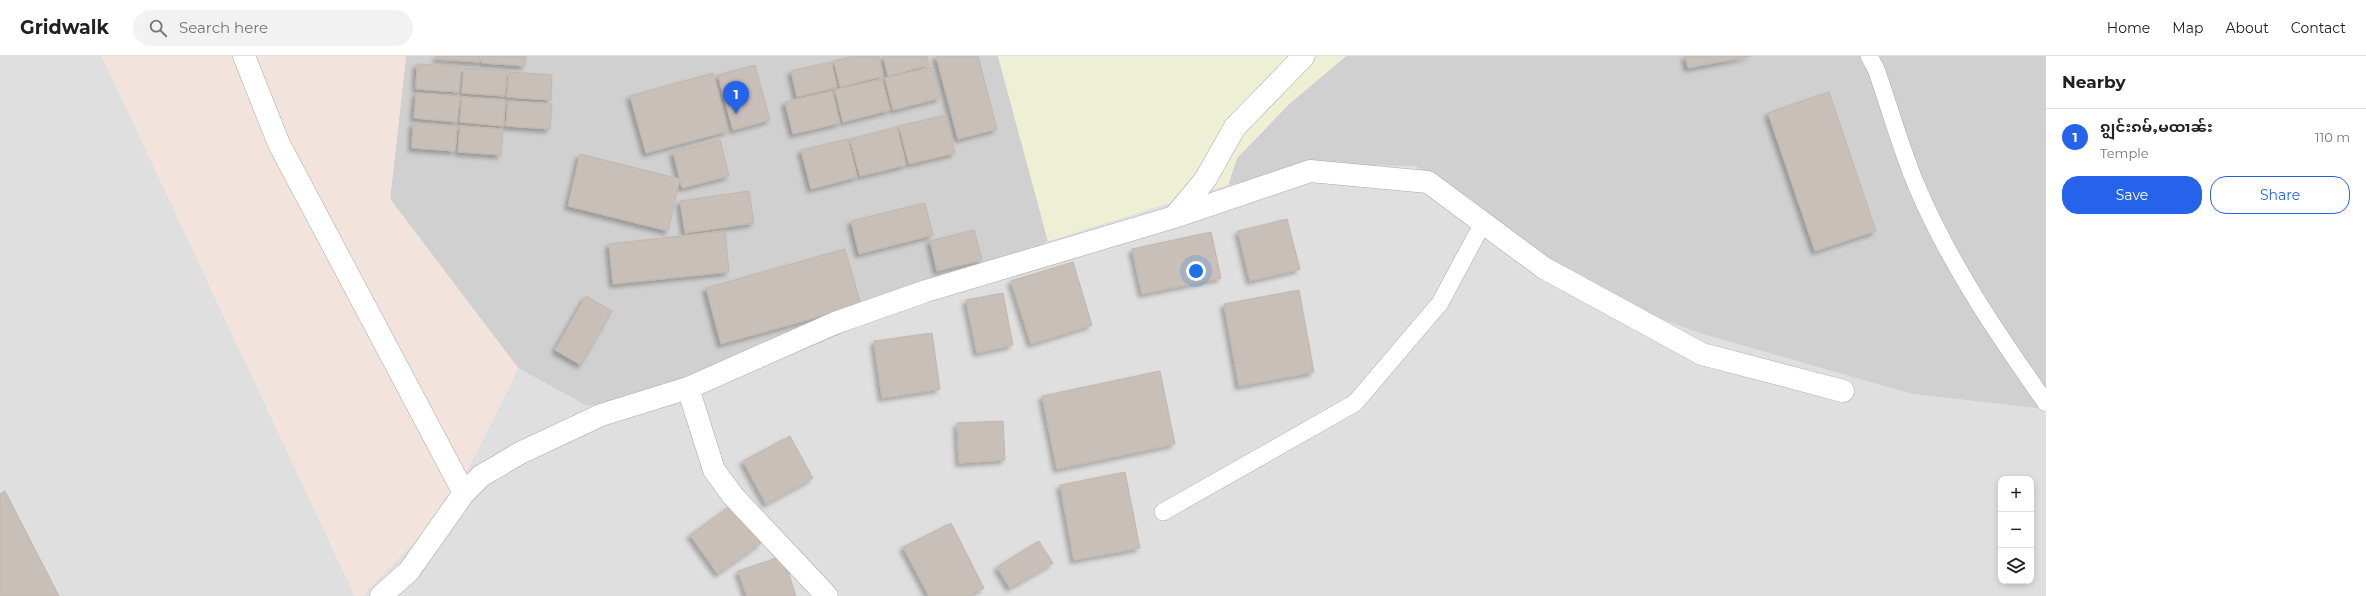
<!DOCTYPE html>
<html lang="en">
<head>
<meta charset="utf-8">
<style>
  :root { --surface:#fff; --page:#f2f2f2; --text:#202124; --muted:#757577; --line:#e0e0e0; --accent:#2563eb }
  body { margin:0; font-family:Montserrat,"Noto Sans Myanmar",sans-serif; background:var(--page); color:var(--text) }
  .controls { position:absolute; right:12px; bottom:12px; display:grid; overflow:hidden; border-radius:8px; box-shadow:0 2px 6px #0003 }
  .controls button { width:36px; height:36px; display:grid; place-items:center; padding:0; border:0; border-bottom:1px solid var(--line); background:var(--surface); color:var(--text); font:20px sans-serif }
  .you { position:absolute; left:1196px; top:215px; width:14px; height:14px; margin:-10px; border:3px solid #fff; border-radius:50%; background:#1a73e8; box-shadow:0 0 0 6px #1a73e833 }
  .badge { display:grid; place-items:center; width:26px; height:26px; border-radius:50%; background:var(--accent); color:#fff; font-size:13px; font-weight:700 }
  .pin { position:absolute; translate:-50% -33px; filter:drop-shadow(0 1px 2px #0008) }
  .pin::after { content:''; position:absolute; top:21px; width:14px; height:12px; background:inherit; clip-path:polygon(0 0,100% 0,50% 100%) }
  .list { margin:0; padding:0; list-style:none }
  h2 { display:flex; justify-content:space-between; align-items:center; height:52px; margin:0; padding:0 16px; font-size:17px }
  h2 small { font-size:13px; font-weight:400; color:var(--muted) }
  .list li { display:grid; grid-template-columns:26px 1fr auto; gap:12px; align-items:center; box-sizing:border-box; height:56px; padding:0 16px; border-top:1px solid var(--line) }
  .list b { display:block; font-size:15px; white-space:nowrap }
  .list p { margin:0; font-size:13px; white-space:nowrap; color:var(--muted) }
  .list em { font-size:13px; font-style:normal; color:var(--muted) }
  .actions { display:flex; gap:8px; padding:12px 16px }
  .actions a { flex:1; padding:9px 0; border:1px solid var(--accent); border-radius:16px; text-align:center; font-size:14px; color:var(--accent) }
  .actions .main { background:var(--accent); color:#fff }
  .icon { flex:none; width:22px; height:22px; fill:none; stroke:currentColor; stroke-width:2; stroke-linecap:round; stroke-linejoin:round }
  .map { position:relative; flex:none; width:2046px; height:540px; overflow:hidden }
  header { display:flex; align-items:center; gap:24px; box-sizing:border-box; height:56px; padding:0 20px; background:var(--surface); border-bottom:1px solid var(--line) }
  header strong { font-size:19px }
  nav { display:flex; gap:22px; margin-inline-start:auto; font-size:14px }
  .search { width:280px; height:36px; background:var(--page); display:flex; align-items:center; gap:10px; box-sizing:border-box; padding:0 14px; border-radius:22px; color:var(--muted); font-size:15px }
  main { display:flex }
  aside { flex:1; background:var(--surface) }
  .map>svg:first-child { display:block }
</style>
</head>
<body>
<header>
<strong>Gridwalk</strong>
<div class="search"><svg class="icon" aria-label="search" viewBox="0 0 24 24"><circle cx="10" cy="10" r="6"/><path d="M15 15l6 6"/></svg>Search here</div>
<nav><a>Home</a><a>Map</a><a>About</a><a>Contact</a></nav>
</header>
<main>
<div class="map">
<svg width="2046" height="540" viewBox="0 0 2046 540">
  <defs>
    <filter id="shadow"><feDropShadow dx="-3.5" dy="3.5" stdDeviation="2" flood-color="#0004"/></filter>
  </defs>
  <rect width="100%" height="100%" fill="#f2efe9"/>
  <path fill="#e0dfdf" fill-rule="evenodd" d="M0,0H102L355,540H0Z
    M1343,109L1415,110L1471,143L1561,227L1912,338L2046,353V540H362L449,450L518,312L587,350L1004,209L1048,185L1227,129ZM2001,423H2031V525H2001Z"/>
  <path fill="#d0d0d0" d="M406,0H998L1048,185L1004,209L756,314L587,350L518,312L390,143Z
    M1346,0H2046V353L1912,338L1703,278L1561,227L1471,143L1415,110L1343,109L1228,129L1237,102L1289,48Z"/>
  <path fill="#f3e3dd" d="M102,0H406L390,143L518,312L449,450L362,540H355Z"/>
  <path fill="#eef0d5" d="M998,0H1346L1289,48L1237,102L1228,129L1048,185Z"/>
  <path fill="#c7bfb8" stroke="#c4b6ab" filter="url(#shadow)" d="M437,0H480V6L436,3Z
    M482,0H526L525,10L482,7Z
    M854,0H879L883,20L840,31L834,5Z
    M883,0H927L929,9L888,20Z
    M936,0H978L997,73L958,83Z
    M1685,0H1751L1688,12Z
    M831,6L837,31L797,41L791,15Z
    M417,8L461,11L459,36L416,33Z
    M755,9L770,64L733,74L718,19Z
    M932,11L940,42L893,54L885,22Z
    M464,12L507,15L505,40L462,37Z
    M509,16L552,19L551,44L507,41Z
    M713,17L728,75L646,97L630,40Z
    M882,23L890,54L843,66L835,34Z
    M832,35L840,67L793,78L785,46Z
    M1829,36L1876,175L1815,195L1768,57Z
    M416,37L460,40L457,66L414,62Z
    M462,41L505,44L504,70L460,66Z
    M508,45L552,48L550,73L506,70Z
    M946,59L955,97L909,108L899,70Z
    M413,67L457,70L455,95L412,92Z
    M460,70L503,73L501,99L458,96Z
    M897,71L906,109L860,120L850,83Z
    M848,83L857,121L811,133L801,94Z
    M720,84L729,120L682,132L673,96Z
    M580,98L680,123L668,175L568,150Z
    M749,135L754,167L685,177L680,145Z
    M925,147L933,179L859,198L851,165Z
    M1287,163L1300,213L1250,225L1238,175Z
    M974,174L982,204L937,215L930,185Z
    M725,175L729,216L613,228L609,188Z
    M1211,176L1221,222L1142,238L1132,193Z
    M845,193L861,249L721,288L706,232Z
    M1073,206L1092,269L1031,288L1011,225Z
    M1299,234L1314,316L1239,330L1224,248Z
    M1003,237L1013,289L977,297L966,244Z
    M586,240L612,255L581,309L555,294Z
    M932,277L940,333L882,342L874,285Z
    M1160,315L1175,388L1057,413L1042,340Z
    M1003,365L1005,404L959,407L957,367Z
    M790,380L813,422L766,448L743,405Z
    M1125,416L1140,492L1074,504L1060,429Z
    M5,435L59,540H0V438Z
    M733,448L761,487L718,518L690,479Z
    M951,467L984,532L968,540H929L903,491Z
    M1039,485L1053,507L1010,532L997,511Z
    M783,500L796,540H747L738,515Z"/>
  <g fill="none" stroke-linecap="round" stroke-linejoin="round">
    <defs>
      <path id="service" d="M1869,0L1876,13C1890,52 1901,94 1918,133C1951,210 1998,279 2046,347
        M1163,456L1355,347L1440,247L1483,167"/>
      <path id="minor" d="M244,0L279,88L464,437
        M1174,161L1310,115L1428,126L1544,212L1702,298L1843,335
        M688,332L714,414L733,440L827,540
        M381,540L409,515L464,437L481,420L520,397L601,359L688,332L835,267L926,235L1174,161L1205,124L1235,71L1304,0"/>
    </defs>
    <use href="#service" stroke="#a9a9a9" stroke-width="18"/>
    <use href="#minor" stroke="#a9a9a9" stroke-width="23"/>
    <use href="#service" stroke="#fff" stroke-width="17"/>
    <use href="#minor" stroke="#fff" stroke-width="22"/>
  </g>
</svg>
<div class="controls">
<button>+</button>
<button>−</button>
<button><svg class="icon" aria-label="layers" viewBox="0 0 24 24"><path d="M12 4l9 5-9 5-9-5zM3 14l9 5 9-5"/></svg></button>
</div>
<div class="you"></div>
<div class="pin badge" style="left:736px;top:58px">1</div>
</div>
<aside>
<h2>Nearby<small></small></h2>
<ul class="list">
<li><span class="badge">1</span><div><b>ၵျွင်းၵမ်ႇမထၢၼ်း</b><p>Temple</p></div><em>110 m</em></li>
</ul>
<div class="actions"><a class="main">Save</a><a>Share</a></div>
</aside>
</main>
</body>
</html>
